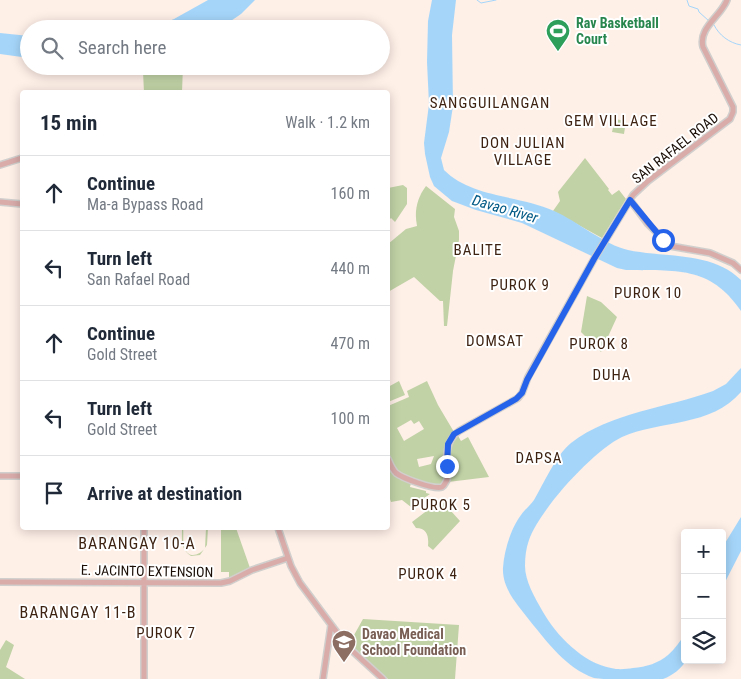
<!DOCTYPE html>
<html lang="en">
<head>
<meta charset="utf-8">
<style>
  :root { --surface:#fff; --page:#f2f2f3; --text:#1f2937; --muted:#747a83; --line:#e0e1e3 }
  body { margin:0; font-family:"Roboto Condensed",sans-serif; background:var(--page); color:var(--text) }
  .controls { position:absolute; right:15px; bottom:15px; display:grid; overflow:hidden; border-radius:5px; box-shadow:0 2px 12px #0003 }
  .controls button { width:45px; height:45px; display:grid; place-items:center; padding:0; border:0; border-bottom:1px solid var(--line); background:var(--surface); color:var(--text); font:25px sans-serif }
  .stop { position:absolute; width:15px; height:15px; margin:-11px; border:4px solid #2563eb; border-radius:50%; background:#fff }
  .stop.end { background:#2563eb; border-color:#fff; box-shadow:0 1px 5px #0008 }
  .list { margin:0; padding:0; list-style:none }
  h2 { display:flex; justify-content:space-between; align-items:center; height:65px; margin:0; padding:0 20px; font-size:21px }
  h2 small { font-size:16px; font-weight:400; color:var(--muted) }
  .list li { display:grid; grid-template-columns:32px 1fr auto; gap:15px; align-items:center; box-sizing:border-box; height:75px; padding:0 20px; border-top:1px solid var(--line) }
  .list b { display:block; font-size:19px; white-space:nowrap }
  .list p { margin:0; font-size:16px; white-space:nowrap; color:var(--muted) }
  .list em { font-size:16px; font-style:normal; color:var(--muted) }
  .icon { flex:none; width:28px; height:28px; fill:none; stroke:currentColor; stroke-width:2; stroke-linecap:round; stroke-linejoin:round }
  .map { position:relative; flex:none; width:741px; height:679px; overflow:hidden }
  .search { position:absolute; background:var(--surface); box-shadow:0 2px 12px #0003; left:20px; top:20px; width:370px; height:55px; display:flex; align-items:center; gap:12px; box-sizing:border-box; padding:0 18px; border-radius:28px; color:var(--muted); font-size:19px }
  .panel { position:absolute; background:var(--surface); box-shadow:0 2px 12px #0003; left:20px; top:90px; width:370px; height:440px; border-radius:5px }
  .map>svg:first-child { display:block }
</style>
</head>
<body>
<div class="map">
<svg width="741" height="679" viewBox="0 0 741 679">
  <rect width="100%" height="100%" fill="#feefe7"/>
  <path fill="#c1d2a6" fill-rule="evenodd" d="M155,66H183L182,92H144L143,72Z
    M615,119L626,121L624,134L612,132Z
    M585,158L609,189L608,190L612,195L619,190L626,199L602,238L553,211L560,201L558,192Z
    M403,185L407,188V204L395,222L391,218L388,221V188Z
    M426,186L455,209L454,217L459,231V240L453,271L447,326H444L443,301H440L414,277L388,292V244L406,229L417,226C414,211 417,198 426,186Z
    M587,296L601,302L617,317L601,352L581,332Z
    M399,381L405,395L388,402V387Z
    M427,381L438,405L454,432C440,447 452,468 442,485L439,486C421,482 391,476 388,454C385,439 388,421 388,406L409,397L407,391ZM411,420L414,424L419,421L424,429L404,441L397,428ZM434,456L431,464L419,467L417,459Z
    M457,434L461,441L468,437L489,477L448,482L450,450L451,444Z
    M390,467L400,478L411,483L410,487L426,491V493L430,494L411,507L402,500L391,502L388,493V469Z
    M441,500L460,521L433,550L428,546C429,536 427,528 416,528L412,522Z
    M182,528H183C184,534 182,543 185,549C189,559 200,555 205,548L206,528H208L207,545L200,555L191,556C180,549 182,539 182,528Z
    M221,528H236L250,568L229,579V572H221Z
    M363,619L459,625L455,679H388L349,644Z
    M6,640L14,645L6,667L25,679H0V650Z"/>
  <path fill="#a5d6fa" d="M208,0H255L241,14L219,29H149L174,19Z
    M432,0H456L452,35L453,106L449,132L441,158L444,170C472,198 519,195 554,211C577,221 605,245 628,250C665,258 712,251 741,280V311C710,265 675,271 626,270L617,268L522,223L476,210L452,201L434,186L430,177L425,154L424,143L429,104L427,62L428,21Z
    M0,33L29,36V58L0,54Z
    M741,368V392C711,427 661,420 622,437C593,451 540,509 529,540C526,548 525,557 525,566C525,581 535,598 543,612C556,635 583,663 611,668C619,670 626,669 633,668C646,667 659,663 668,655C675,649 680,641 685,634V660H687C680,669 674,675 663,679C646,679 630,679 613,679C607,679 600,679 594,678C566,668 548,643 530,621C518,605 502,589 503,568C504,551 511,528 521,515C525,509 530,506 534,500C544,483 556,455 571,443C611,412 667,408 713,391L726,384Z
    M741,517V551L722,588V548Z"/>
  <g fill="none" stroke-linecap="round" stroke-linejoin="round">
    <path stroke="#a5d6fa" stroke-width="1" d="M477,0L481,3L496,0
      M687,0L689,6L698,9L699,12L709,21
      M714,25C719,35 729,43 741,45"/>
    <defs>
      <path id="major" d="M0,165L22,158
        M630,200L648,224L670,246L710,253L733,263L741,270
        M0,202L22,204
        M388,459C390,464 392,469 396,473C402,478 434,490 442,487C445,485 445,483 447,480C447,463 443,442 459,431L518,398L522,393L528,377L594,259L633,195L648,181L730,119L733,112V107L703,47C698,28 721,16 727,0
        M0,476H22
        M144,528V679
        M278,528L291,566L300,583L347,646L383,679
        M0,582L221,583L230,581L252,570L288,558
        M323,679L331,625"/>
    </defs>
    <use href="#major" stroke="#d1cfcd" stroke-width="8"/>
    <use href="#major" stroke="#d9acaa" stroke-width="5"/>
  </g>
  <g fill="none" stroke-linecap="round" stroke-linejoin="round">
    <path stroke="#2563eb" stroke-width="6" d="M447,466L448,444L454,434L516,399L522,393L527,380L594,259L630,200L663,240"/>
  </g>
  <defs>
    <symbol id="stadium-pin" viewBox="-11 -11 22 30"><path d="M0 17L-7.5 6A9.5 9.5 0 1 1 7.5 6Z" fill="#2e9e5b" stroke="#fff"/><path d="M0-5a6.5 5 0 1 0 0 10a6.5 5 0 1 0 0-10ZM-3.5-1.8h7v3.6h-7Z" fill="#fff"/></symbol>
    <symbol id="university-pin" viewBox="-11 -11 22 30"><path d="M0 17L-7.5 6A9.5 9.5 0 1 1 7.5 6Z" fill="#8d6e63" stroke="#fff"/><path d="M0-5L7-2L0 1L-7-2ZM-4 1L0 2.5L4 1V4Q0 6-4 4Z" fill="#fff"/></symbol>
  </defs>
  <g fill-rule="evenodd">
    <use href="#stadium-pin" x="544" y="17" width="28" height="38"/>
    <use href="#university-pin" x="330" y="628" width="28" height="38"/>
  </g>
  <g text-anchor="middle" stroke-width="4" stroke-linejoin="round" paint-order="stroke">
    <g font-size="14" font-weight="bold" fill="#27864d" stroke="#fff" text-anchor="start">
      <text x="576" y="28">Rav Basketball<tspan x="576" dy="16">Court</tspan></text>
    </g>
    <g font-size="14" fill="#1a0e07" stroke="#fff">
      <text transform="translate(675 148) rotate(-38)" y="5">SAN RAFAEL ROAD</text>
      <text transform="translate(147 571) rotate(1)" y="5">E. JACINTO EXTENSION</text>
    </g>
    <g font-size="14" font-weight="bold" fill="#785e54" stroke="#fff" text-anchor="start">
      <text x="362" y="639">Davao Medical<tspan x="362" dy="16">School Foundation</tspan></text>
    </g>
    <g font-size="15" letter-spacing="1" fill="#3e2313" stroke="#fff">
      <text x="490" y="108">SANGGUILANGAN</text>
      <text x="611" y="126">GEM VILLAGE</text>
      <text x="523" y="148">DON JULIAN<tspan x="523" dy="17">VILLAGE</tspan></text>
      <text x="478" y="255">BALITE</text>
      <text x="520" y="290">PUROK 9</text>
      <text x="648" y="298">PUROK 10</text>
      <text x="495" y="346">DOMSAT</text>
      <text x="599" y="349">PUROK 8</text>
      <text x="612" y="380">DUHA</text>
      <text x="539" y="463">DAPSA</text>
      <text x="441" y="510">PUROK 5</text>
      <text x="428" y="579">PUROK 4</text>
      <text x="166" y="638">PUROK 7</text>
    </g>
    <g font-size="15" font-style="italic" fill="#005985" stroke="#fff">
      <text transform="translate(505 209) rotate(16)" y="5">Davao River</text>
    </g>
    <g font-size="16" letter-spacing="1" fill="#3e2313" stroke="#fff">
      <text x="137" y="549">BARANGAY 10-A</text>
      <text x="78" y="618">BARANGAY 11-B</text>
    </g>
  </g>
</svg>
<div class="controls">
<button>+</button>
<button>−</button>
<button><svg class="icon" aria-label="layers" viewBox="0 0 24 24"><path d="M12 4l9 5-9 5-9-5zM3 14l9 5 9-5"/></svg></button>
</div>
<div class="stop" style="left:663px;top:240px"></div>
<div class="stop end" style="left:447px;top:466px"></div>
<div class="search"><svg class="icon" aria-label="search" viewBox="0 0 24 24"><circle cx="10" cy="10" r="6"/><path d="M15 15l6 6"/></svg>Search here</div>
<section class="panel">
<h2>15 min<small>Walk · 1.2 km</small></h2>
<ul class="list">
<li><svg class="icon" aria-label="ahead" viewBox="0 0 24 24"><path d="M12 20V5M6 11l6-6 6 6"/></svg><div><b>Continue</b><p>Ma-a Bypass Road</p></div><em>160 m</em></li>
<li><svg class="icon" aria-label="left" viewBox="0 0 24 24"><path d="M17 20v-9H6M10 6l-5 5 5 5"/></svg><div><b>Turn left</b><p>San Rafael Road</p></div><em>440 m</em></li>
<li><svg class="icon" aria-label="ahead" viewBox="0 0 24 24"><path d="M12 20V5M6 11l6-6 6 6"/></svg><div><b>Continue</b><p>Gold Street</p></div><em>470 m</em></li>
<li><svg class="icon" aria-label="left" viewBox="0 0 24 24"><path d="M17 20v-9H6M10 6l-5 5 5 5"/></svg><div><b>Turn left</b><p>Gold Street</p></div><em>100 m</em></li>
<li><svg class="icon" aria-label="arrive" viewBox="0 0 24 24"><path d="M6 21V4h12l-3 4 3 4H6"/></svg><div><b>Arrive at destination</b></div></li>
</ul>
</section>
</div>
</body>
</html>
